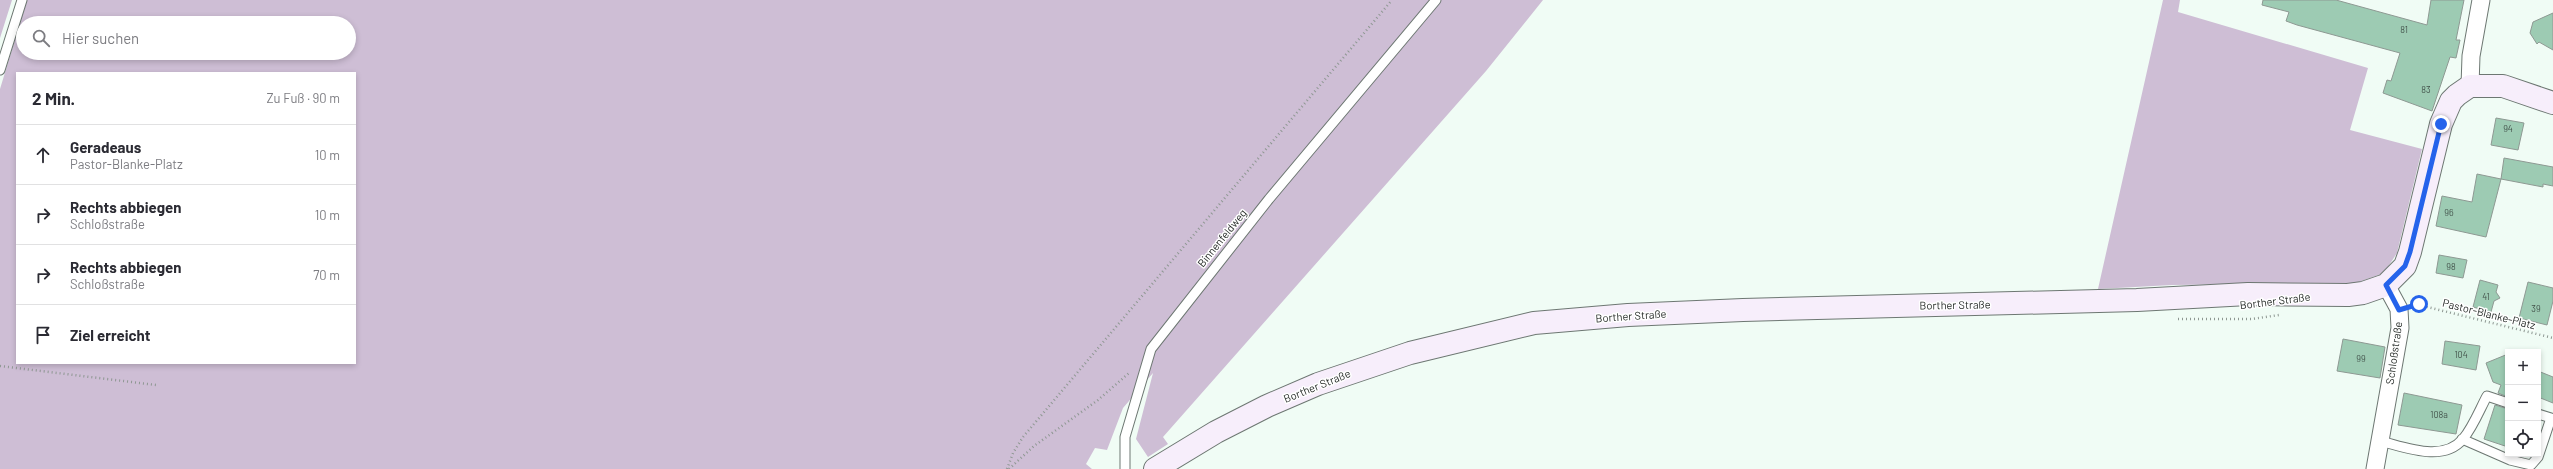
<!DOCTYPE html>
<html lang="de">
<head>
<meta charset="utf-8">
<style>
  :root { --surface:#fff; --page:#f2f2f3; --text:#2b2b33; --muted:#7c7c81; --line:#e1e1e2 }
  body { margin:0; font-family:Barlow,sans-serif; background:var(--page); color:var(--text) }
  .controls { position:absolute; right:12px; bottom:12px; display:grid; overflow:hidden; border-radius:0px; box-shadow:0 2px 6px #0003 }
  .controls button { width:36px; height:36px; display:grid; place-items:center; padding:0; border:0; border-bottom:1px solid var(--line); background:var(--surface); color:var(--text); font:20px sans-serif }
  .stop { position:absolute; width:12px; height:12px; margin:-9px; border:3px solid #2563eb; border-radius:50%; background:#fff }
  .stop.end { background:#2563eb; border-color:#fff; box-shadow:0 1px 4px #0008 }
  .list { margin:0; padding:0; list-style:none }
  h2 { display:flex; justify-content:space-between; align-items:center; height:52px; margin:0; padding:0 16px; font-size:17px }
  h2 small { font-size:13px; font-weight:400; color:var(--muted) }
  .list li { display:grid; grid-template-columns:26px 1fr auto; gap:12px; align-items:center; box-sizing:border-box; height:60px; padding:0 16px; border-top:1px solid var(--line) }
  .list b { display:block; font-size:15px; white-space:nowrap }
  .list p { margin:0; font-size:13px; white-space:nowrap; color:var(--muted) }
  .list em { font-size:13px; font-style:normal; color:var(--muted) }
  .icon { flex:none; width:22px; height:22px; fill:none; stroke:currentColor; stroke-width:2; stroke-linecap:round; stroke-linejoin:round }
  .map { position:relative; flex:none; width:2553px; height:469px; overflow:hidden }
  .search { position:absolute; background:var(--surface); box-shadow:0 2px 6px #0003; left:16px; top:16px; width:340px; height:44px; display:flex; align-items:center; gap:10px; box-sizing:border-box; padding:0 14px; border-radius:22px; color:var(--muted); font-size:15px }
  .panel { position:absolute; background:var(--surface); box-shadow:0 2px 6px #0003; left:16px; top:72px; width:340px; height:292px; border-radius:0px }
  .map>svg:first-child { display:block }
</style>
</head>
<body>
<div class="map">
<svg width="2553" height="469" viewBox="0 0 2553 469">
  <rect width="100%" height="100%" fill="#f0fcf5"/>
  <path fill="#cebed5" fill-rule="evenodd" d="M0,0H12L0,38Z
    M27,0H1543L1486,71L1163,437L1168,444L1148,457L1136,439L1153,373L1123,408L1107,450L1095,448L1086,464L1092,469H0V89ZM23,23H349V53H23ZM17,73H355V363H17Z
    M2163,0H2180L2178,12L2368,68L2350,130L2422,149L2397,253L2384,273L2356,283L2172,285L2098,289Z"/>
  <path fill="#9dcbb3" stroke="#8e9993" d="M2263,0H2336L2427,25L2431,0H2464L2456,40H2460L2456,58L2450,57L2432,111L2383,93L2387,80L2391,81L2400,53L2297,25L2286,21L2289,12L2262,5Z
    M2553,13V50L2539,42L2537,44L2530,33L2533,22Z
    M2496,118L2524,123L2518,150L2491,145Z
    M2504,158L2553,167V186L2543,184V187L2501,179Z
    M2477,174L2501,179L2486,237L2436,226L2442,196L2472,202Z
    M2439,255L2467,260L2463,278L2436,273Z
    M2480,280L2498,285L2496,292L2500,298L2494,301L2491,312L2473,307Z
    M2528,282L2553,288V301L2547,325L2519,318Z
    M2343,339L2385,347L2380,378L2337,371Z
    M2445,341L2480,346L2476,370L2442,364Z
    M2508,354V397L2498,393L2501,385L2493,382L2486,363Z
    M2538,371L2553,377V403L2538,397Z
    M2404,393L2462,405L2456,434L2398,425Z
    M2495,405L2508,409V447L2484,439Z"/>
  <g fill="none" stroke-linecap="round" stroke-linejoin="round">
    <defs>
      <path id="lane" d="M0,70L22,0
        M2462,439L2510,460L2531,465L2538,457L2551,418L2538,414
        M2380,441C2405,447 2443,463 2463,439C2473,427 2480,409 2487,396L2508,403
        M1125,469V437L1151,349L1269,199L1436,0"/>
      <path id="street" d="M2470,86L2471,56L2481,0
        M2375,469L2400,328L2399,309L2386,285"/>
      <path id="secondary" d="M1155,469L1216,432L1267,406L1318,384L1410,353L1534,323L1628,315L1743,310L2137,300L2248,294L2348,295L2363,293L2386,285L2405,266L2410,252L2441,124L2451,101L2457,95L2470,86H2503L2553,103"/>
    </defs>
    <use href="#lane" stroke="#6d7772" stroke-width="11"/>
    <use href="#street" stroke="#6d7772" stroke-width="19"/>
    <use href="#secondary" stroke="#6d7772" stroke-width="24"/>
    <path stroke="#8e9792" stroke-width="2.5" stroke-dasharray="1 3" stroke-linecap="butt" d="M2415,304L2553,338
      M2178,319H2252L2279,315
      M0,366L156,385
      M1007,469L1013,453L1023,437L1392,0
      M1009,469L1034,446L1098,400L1129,373"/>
    <use href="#lane" stroke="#fff" stroke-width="9"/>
    <use href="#street" stroke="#fff" stroke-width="17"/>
    <use href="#secondary" stroke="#f7eefb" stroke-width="22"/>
  </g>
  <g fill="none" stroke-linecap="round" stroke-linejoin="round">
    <path stroke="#2563eb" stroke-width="5" d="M2419,304L2399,310L2386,285L2405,266L2410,252L2441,124"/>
  </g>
  <g text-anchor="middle" stroke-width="3" stroke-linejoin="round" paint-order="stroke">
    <g font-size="9" fill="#44544c">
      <text x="2404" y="33">81</text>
      <text x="2426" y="93">83</text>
      <text x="2508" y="132">94</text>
      <text x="2449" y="216">96</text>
      <text x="2451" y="270">98</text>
      <text x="2486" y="300">41</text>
      <text x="2536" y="312">39</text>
      <text x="2461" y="358">104</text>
      <text x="2361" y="362">99</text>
      <text x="2439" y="418">108a</text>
    </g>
    <g font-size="11" fill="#272c29" stroke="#fff">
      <text transform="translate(1222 238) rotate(-51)" y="4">Binnenfeldweg</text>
      <text transform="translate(2275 301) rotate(-7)" y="4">Borther Straße</text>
      <text transform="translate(1955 305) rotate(-1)" y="4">Borther Straße</text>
      <text transform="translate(2489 314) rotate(14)" y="4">Pastor-Blanke-Platz</text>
      <text transform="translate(1631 316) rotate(-4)" y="4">Borther Straße</text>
      <text transform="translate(2394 353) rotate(-82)" y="4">Schloßstraße</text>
      <text transform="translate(1317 386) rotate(-22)" y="4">Borther Straße</text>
    </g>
  </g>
</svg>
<div class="controls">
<button>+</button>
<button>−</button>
<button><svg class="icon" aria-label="locate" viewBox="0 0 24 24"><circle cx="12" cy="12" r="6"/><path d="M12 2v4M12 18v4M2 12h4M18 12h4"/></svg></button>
</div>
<div class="stop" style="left:2419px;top:304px"></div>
<div class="stop end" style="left:2441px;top:124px"></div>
<div class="search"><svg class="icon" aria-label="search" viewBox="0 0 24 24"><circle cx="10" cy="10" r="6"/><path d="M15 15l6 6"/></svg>Hier suchen</div>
<section class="panel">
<h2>2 Min.<small>Zu Fuß · 90 m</small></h2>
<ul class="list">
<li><svg class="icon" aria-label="ahead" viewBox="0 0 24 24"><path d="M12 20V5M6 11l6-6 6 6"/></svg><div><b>Geradeaus</b><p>Pastor-Blanke-Platz</p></div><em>10 m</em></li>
<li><svg class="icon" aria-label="right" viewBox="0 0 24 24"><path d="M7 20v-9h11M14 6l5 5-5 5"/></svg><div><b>Rechts abbiegen</b><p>Schloßstraße</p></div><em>10 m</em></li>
<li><svg class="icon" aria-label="right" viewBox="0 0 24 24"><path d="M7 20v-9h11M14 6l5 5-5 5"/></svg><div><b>Rechts abbiegen</b><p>Schloßstraße</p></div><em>70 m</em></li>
<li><svg class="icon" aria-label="arrive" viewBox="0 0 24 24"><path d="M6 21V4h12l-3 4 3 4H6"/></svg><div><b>Ziel erreicht</b></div></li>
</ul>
</section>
</div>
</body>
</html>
